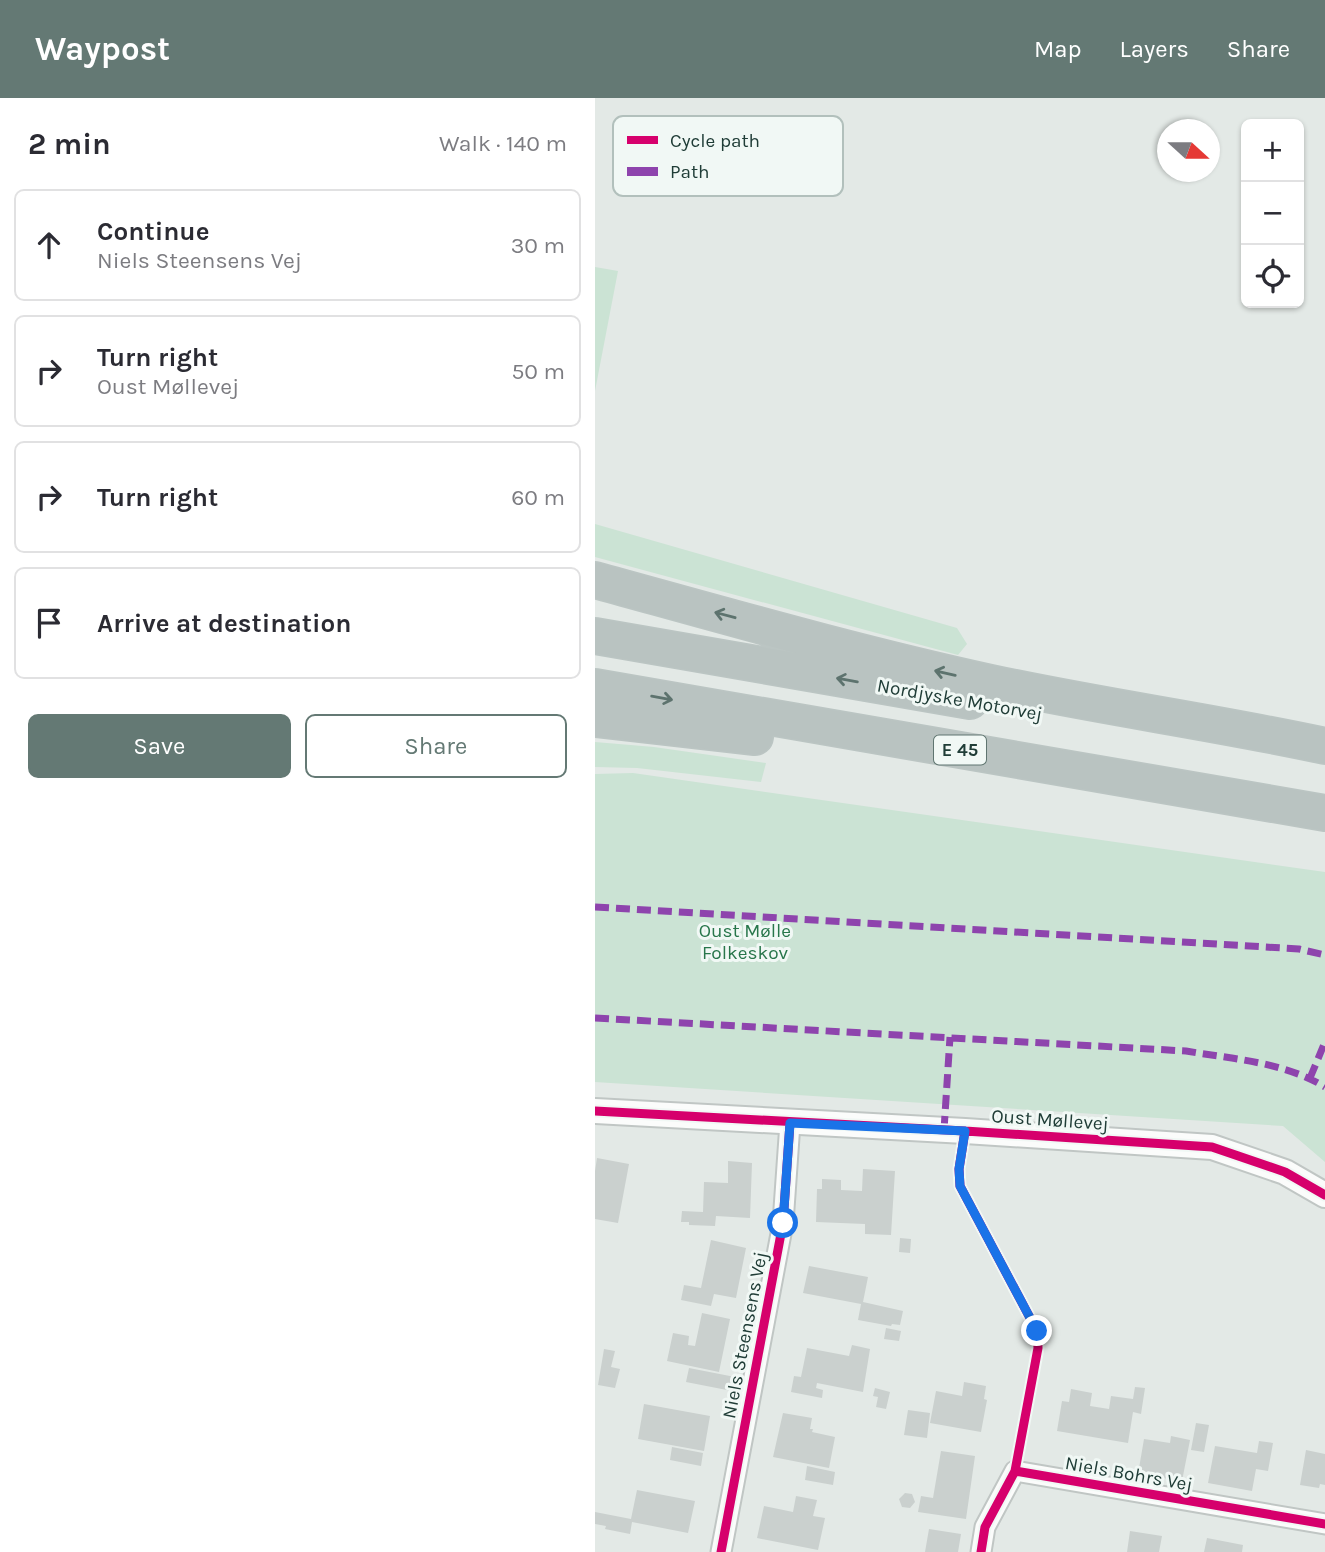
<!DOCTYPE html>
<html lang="en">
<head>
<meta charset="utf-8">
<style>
  :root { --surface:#fff; --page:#f7f7f7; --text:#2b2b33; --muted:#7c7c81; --line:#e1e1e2; --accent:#647974 }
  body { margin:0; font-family:Karla,sans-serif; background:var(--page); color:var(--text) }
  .controls { position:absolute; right:21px; top:21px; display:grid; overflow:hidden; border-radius:10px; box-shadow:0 2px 5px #0004 }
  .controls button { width:63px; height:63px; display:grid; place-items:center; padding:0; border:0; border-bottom:2px solid var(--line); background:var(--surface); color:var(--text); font:35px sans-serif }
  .compass { position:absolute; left:562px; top:21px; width:63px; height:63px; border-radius:50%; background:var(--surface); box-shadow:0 2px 5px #0004; rotate:111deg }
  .stop { position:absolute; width:21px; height:21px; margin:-16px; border:5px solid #1a73e8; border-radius:50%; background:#fff }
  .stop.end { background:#1a73e8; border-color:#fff; box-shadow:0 2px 7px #0008 }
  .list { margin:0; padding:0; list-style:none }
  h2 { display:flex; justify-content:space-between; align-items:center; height:91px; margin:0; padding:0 28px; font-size:30px }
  h2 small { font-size:23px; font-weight:400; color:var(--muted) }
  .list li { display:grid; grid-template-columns:46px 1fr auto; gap:21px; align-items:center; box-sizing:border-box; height:112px; margin:0 14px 14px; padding:0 14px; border:2px solid var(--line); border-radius:10px }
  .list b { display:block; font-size:26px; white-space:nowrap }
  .list p { margin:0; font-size:23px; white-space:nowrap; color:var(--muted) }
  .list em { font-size:23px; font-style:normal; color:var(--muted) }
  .actions { display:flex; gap:14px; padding:21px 28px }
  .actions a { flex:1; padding:16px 0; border:2px solid var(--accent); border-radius:10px; text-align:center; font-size:24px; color:var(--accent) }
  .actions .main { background:var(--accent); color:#fff }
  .icon { flex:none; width:38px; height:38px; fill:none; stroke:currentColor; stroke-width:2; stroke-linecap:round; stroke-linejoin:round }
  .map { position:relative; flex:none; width:730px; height:1454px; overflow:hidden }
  header { display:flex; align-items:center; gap:42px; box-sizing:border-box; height:98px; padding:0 35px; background:var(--accent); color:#fff }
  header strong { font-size:33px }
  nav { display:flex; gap:38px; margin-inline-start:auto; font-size:24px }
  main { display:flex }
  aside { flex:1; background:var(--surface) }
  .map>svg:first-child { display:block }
</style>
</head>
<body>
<header>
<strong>Waypost</strong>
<nav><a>Map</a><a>Layers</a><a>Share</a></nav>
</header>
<main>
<aside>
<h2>2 min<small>Walk · 140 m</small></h2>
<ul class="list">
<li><svg class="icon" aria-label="ahead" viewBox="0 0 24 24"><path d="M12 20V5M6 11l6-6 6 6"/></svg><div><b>Continue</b><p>Niels Steensens Vej</p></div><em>30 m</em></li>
<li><svg class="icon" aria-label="right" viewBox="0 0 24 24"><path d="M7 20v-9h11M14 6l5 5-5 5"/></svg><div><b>Turn right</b><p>Oust Møllevej</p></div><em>50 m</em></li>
<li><svg class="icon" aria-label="right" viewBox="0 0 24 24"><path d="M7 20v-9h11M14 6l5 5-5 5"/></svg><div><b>Turn right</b></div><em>60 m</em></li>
<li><svg class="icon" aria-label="arrive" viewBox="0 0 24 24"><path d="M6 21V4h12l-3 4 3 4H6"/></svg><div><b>Arrive at destination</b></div></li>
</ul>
<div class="actions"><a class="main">Save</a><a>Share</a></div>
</aside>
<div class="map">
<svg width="730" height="1454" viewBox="0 0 730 1454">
  <rect width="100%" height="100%" fill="#e3e9e6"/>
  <path fill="#cbe3d4" d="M0,169L23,173L0,293Z
    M0,426L362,530L372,546L363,557L0,459Z
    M0,644L59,649L171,665L166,684L42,670L0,669Z
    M38,675L730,774V1064L688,1028L0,984V676Z"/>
  <path fill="#cad0ce" d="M2,1060L34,1066L23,1125L0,1121V1073Z
    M133,1063L157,1065L155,1120L121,1118L120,1128L94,1127V1124H86L87,1113L108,1114L109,1084L133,1085Z
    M268,1071L300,1073L296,1137L270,1136V1126L221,1124L222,1091H227V1081L246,1082V1092L267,1093Z
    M305,1140L316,1141L315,1155L304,1154Z
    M116,1142L151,1150L141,1200L119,1196L116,1208L86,1202L89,1187L106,1190Z
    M214,1168L273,1179L268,1204L308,1213L305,1227L297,1226L296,1228L263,1222L266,1206L208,1195Z
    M107,1215L135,1221L124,1274L72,1263L78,1235L94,1238L93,1247L100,1248Z
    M291,1230L306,1233L304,1243L289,1241Z
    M257,1247L275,1251L268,1294L222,1285L221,1290L228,1292L227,1300L196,1294L199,1278L206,1279L212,1250L254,1258Z
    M9,1251L20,1253L16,1269L25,1271L20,1290L3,1287Z
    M94,1270L140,1279L137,1293L91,1284Z
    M369,1284L391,1288L389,1301L392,1302L386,1334L335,1325L341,1293L367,1298Z
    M540,1289L550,1290L546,1316L538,1314L533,1345L462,1333L467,1303L474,1304L476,1291L497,1295L495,1308L514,1311L516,1298L538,1301Z
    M280,1290L295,1294L291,1311L281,1309L283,1299L278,1298Z
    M49,1306L115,1318L109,1353L43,1341Z
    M313,1312L335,1315L332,1340L309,1337Z
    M188,1315L217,1320L215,1331H218L217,1334L240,1339L234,1370L178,1359Z
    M601,1325L614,1327L609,1354L596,1352Z
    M576,1338L595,1342L587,1383L543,1376L549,1341L575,1345Z
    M664,1343L678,1345L673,1373L661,1371L657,1393L613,1385L620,1348L662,1355Z
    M77,1349L108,1355L106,1368L75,1362Z
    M711,1352L730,1356V1387L725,1386L724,1390L705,1387Z
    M346,1353L380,1358L371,1421L323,1414L326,1398L338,1400Z
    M212,1368L240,1374L238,1387L210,1382Z
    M42,1392L100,1403L93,1435L37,1424L35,1436L10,1431L11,1428L0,1426V1414L36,1421Z
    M310,1395L317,1396L320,1404L315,1410L307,1409L304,1401Z
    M201,1398L222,1402L218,1418L230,1420L223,1452L162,1440L169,1408L198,1414Z
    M334,1431L366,1436L363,1454H330Z
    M535,1433L567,1438L564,1454H532Z
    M612,1440L648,1447L647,1454H609Z"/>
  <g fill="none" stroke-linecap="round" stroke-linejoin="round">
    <defs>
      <path id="minor" d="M126,1454L188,1125L195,1025
        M386,1454L390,1429L420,1373L730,1426"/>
      <path id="tertiary" d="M0,1013L370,1033L617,1049L690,1074L730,1097"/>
      <path id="motorway" d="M0,482C131,518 263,556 396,585C507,609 619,624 730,648
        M0,538L375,603
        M0,589L730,715
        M0,621L160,639"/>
    </defs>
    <use href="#minor" stroke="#c0c6c4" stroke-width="23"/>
    <use href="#tertiary" stroke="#c0c6c4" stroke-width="28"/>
    <use href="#motorway" stroke="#bbc5c3" stroke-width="38"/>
    <use href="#minor" stroke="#fbfcfb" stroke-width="19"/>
    <use href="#tertiary" stroke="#fbfcfb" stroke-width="24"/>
    <use href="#motorway" stroke="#b9c3c1" stroke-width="35"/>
    <path stroke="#8e44ad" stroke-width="7" stroke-dasharray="14 7" stroke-linecap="butt" d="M0,809L704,851L730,857
      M0,920L591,953C638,961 689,964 730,989
      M715,980L730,944
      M349,1032L355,939"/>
    <defs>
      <path id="cycleway" d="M0,1013L370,1033L617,1049L690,1074L730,1097
        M370,1033L364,1071L365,1088L442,1233L443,1250L420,1373
        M126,1454L188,1125L195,1025
        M386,1454L390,1429L420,1373L730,1426"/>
    </defs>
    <use href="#cycleway" stroke="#f1f8f5" stroke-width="13"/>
    <use href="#cycleway" stroke="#d6006c" stroke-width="9"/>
  </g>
  <defs><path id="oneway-shaft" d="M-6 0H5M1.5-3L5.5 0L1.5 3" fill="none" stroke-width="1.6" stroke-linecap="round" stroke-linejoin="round" transform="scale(1.75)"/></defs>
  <g stroke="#5d736e">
    <use href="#oneway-shaft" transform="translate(130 517) rotate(-165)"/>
    <use href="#oneway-shaft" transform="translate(350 575) rotate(-167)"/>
    <use href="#oneway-shaft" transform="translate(252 582) rotate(-170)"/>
    <use href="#oneway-shaft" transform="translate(67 600) rotate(10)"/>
  </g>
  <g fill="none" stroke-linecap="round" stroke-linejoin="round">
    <path stroke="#1a73e8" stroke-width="9" d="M188,1125L195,1025L370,1033L364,1071L365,1088L442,1233"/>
  </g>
  <g text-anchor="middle" stroke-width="6" stroke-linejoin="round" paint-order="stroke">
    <rect fill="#f1f8f5" stroke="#5f7570" stroke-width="2" x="339" y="637.5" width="52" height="29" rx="5"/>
    <g font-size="18" font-weight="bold" fill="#203d37">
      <text x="365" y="658">E 45</text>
    </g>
    <g font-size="19" fill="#203d37" stroke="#f1f8f5">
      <text transform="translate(365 601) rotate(10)" y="7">Nordjyske Motorvej</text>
      <text transform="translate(455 1021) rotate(4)" y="7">Oust Møllevej</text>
      <text transform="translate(149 1237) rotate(-79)" y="7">Niels Steensens Vej</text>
      <text transform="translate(534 1375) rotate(10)" y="7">Niels Bohrs Vej</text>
    </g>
    <g font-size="19" fill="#28764b" stroke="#f1f8f5">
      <text x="150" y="839">Oust Mølle<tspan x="150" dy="22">Folkeskov</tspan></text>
    </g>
  </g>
  <rect x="18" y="18" width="230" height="80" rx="10" fill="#f1f8f5" stroke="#b2c0bc" stroke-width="2"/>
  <rect x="32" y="38" width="31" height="8" fill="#d6006c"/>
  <rect x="32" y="69" width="31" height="9" fill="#8e44ad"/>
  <g font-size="19" fill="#203d37">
    <text x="75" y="49">Cycle path</text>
    <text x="75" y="80">Path</text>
  </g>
</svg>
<div class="controls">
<button>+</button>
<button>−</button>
<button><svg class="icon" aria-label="locate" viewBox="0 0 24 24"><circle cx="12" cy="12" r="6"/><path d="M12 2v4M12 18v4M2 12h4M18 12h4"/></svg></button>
</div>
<svg class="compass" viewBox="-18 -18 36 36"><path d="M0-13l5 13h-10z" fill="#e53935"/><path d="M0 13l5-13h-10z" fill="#7c7c81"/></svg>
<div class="stop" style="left:188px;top:1125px"></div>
<div class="stop end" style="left:442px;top:1233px"></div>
</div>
</main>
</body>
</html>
